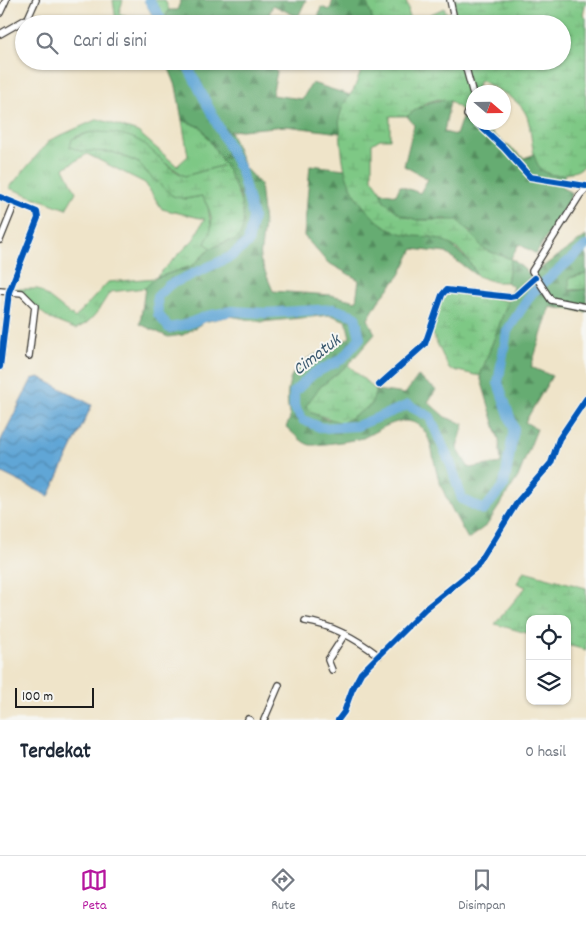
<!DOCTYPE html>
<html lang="id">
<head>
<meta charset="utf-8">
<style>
  :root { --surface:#fff; --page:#f2f2f3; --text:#1f2937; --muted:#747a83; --line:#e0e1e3; --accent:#b5179e }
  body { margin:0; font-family:Dekko,sans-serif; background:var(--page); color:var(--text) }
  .controls { position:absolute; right:15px; bottom:15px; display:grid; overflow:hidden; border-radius:10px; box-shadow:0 1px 4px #0004 }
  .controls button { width:45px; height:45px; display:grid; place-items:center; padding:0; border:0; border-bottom:1px solid var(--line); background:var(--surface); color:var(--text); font:25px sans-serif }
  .compass { position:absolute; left:466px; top:85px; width:45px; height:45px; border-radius:50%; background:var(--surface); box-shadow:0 1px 4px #0004; rotate:110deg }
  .scale { position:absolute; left:15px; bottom:12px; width:79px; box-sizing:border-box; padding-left:5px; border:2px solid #1c1c1c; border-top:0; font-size:14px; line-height:18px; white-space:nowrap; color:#1c1c1c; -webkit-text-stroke:4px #f6f6f2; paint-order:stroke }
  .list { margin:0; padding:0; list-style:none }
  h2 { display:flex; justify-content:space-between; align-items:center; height:65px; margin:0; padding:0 20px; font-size:21px }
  h2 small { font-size:16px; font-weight:400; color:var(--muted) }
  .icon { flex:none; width:28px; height:28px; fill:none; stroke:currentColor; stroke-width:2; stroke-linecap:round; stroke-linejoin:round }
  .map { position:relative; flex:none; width:586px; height:720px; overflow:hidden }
  .search { position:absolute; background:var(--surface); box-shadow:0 1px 4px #0004; left:15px; right:15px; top:15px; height:55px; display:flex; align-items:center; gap:12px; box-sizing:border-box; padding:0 18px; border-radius:28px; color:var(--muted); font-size:19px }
  .sheet { height:135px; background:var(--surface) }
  nav { display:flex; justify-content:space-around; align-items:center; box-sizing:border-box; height:70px; border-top:1px solid var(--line); background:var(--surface); font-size:14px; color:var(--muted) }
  nav a { display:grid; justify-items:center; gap:2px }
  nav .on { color:var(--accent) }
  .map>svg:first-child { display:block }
</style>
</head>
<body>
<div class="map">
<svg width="586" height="720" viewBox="0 0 586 720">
  <defs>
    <pattern id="grass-tufts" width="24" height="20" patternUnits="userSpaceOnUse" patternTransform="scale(1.25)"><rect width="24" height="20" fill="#7ec885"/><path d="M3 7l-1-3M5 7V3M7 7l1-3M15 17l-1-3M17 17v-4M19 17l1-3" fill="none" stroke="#6cab72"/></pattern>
    <pattern id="forest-firs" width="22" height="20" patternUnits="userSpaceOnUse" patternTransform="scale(1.25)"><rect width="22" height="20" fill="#66ac72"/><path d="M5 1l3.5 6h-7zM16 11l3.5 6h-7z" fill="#538b5d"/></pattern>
    <pattern id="wetland-marsh" width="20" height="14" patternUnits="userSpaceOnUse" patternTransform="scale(1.25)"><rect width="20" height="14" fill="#7ec885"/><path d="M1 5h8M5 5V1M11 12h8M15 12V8" fill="none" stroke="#6cab72"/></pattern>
    <pattern id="water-waves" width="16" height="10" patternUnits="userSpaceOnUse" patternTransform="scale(1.25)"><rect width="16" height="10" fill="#60a6d6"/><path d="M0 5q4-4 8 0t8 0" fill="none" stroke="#4e86ad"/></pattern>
  </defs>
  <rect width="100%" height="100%" fill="#f6f6f2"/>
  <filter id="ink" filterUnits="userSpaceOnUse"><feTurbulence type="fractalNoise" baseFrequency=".02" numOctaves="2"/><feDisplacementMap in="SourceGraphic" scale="10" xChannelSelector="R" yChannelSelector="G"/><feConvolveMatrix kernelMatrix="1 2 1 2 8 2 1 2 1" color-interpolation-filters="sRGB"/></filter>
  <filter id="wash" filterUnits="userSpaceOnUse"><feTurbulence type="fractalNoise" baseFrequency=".0096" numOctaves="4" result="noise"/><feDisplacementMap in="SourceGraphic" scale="20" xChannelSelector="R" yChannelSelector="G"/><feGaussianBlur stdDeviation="1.12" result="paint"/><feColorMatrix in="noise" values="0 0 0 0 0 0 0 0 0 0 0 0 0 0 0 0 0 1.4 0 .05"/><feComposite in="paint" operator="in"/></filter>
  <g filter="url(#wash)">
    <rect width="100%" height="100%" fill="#efe4c9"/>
    <path fill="url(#grass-tufts)" stroke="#4d7250" d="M113,0H123L119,13L141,24H121L116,21Z
      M144,0H165L169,10L162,24H157Z
      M98,119L138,132L177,166L188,156L182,120L201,127L225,165L185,176L162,161L137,140L88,133L75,137L81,151L113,152L139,163L150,176L185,199L202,196L208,207L212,231L205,243L211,248L192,266L155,278L145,288L110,292C100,307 93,323 75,329L50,319L13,289H38L75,318L108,282L155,278L194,239L204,219L162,209L145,183L87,154L64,168L76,192L66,209L9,188L50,140Z"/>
    <path fill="url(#forest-firs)" stroke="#416447" d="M181,0H306L298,17L273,5L265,24H162L169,10H177Z
      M333,0H366L374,24H316L321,7L330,10Z
      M166,61H270L268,65L277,72L272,95L302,99L312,83L350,95C341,108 338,118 340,133L286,126L230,131L245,168L260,184L264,224L260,259L273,291L331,295L356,301L359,280L327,262L304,236L310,165L345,169L358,199L408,235L432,237L446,241L469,261L477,276L446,253L413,249L400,275L378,302L368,319L375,334L348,365L319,388L307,406L310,412L328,420L371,405L376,390L405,394L418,376L436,390L428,402L445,417L464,424L457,448L469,468L501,463L499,440L480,376L513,287L507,282L511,259L485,250L475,240L469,230L446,219L417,220L401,215L384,201L381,192L396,195L400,186L420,193L428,179L404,166L414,125L407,116C421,106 432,98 450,101L444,132L456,135L464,112L524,158L535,154C538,171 548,178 565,174L562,188L573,193L536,254L519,244L511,258L531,275L586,236V274L572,277L571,291L586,289V312L550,307L531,367L552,376L525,422L537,429L518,477L487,525L468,539C457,519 445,498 438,477C433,462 433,441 423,429C405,410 380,430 363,438C357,440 316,446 310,445C302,443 293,433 286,427L290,418C285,399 286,372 305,360C320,351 334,348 350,337L346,321L331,315L262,322L230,316L204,322L183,335L168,337L140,324L145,288L155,278L192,266L211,248L229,241L241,199L225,165L201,127L182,120L176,86Z"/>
    <path fill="url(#wetland-marsh)" stroke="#4d7250" d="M366,0H405C411,7 406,17 412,23L444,8L450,18L456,16L453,0H586L583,15L586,18V161L582,168C573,173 565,175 555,175C527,174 535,133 526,114C518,97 495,89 480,80L469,109L464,112L450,101L438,99L425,103L407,116H390V139H380L372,144V178L379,188L384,201L401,215L417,220H458L485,250L511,259L507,282H495L477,276C470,257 452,241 432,237C424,236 416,237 409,235C379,230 357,204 347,177C341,159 341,138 339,119L343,105L354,89L365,61H562V24H374Z
      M88,133C105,131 131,133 145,145C158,155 169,170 185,176L225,165C234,184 255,223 235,241H228L211,248L205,243C216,225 212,213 202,196L185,199L173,196L150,176L139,163L113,152L81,151L70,147L72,139Z
      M586,274V289L569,290V278Z
      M451,290L508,301L480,376L449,369L431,330L442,295Z
      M348,365L376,390L371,405L342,423L310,412L306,406L319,388Z
      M524,571L586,588V650L567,645V619H530V634L495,624L526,587L517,583Z"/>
    <path fill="url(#water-waves)" stroke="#3e6179" d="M39,377L92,405L49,496L0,472V442L32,379Z"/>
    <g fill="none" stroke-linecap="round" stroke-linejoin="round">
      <path stroke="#60a6d6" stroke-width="10" d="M149,0L164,24
        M185,61L241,171L253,217L248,243L230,257L169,285L157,297L158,314L169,328L185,325L207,316L232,311L266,313L334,309L355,316L360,338L342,359L313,374L294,392V407L303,420L322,428L357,426L408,405L430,417L451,465L462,499L484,510L504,485L514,429L498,383L507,331L532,293L586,246"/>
    </g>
  </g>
  <g filter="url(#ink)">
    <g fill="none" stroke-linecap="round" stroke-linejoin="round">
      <defs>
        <path id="street" d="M450,0L455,24
          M0,13L6,0
          M0,34L28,18L36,0
          M464,61L474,98
          M474,100L467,115L474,121
          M476,122L504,148L530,177L586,186
          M586,189L580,195L532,271L551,300L586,307
          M0,197L37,212L38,218L9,292L0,367
          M0,240L15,203
          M0,291L22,293L35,306L29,356
          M379,385L425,344L442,295L446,290L510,297L515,296L535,278
          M305,621C332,625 357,639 379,656
          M332,670L328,660L345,634
          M248,719L250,720
          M264,720L279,685
          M338,720L344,712L352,690L361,673L425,609L478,566L518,501L551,463L559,439L586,399"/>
      </defs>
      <use href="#street" stroke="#3c3a36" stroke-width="8"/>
      <use href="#street" stroke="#fff" stroke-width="5.5"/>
      <defs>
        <path id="cycleway" d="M476,122L504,148L530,177L586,186
          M0,197L37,212L38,218L9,292L0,367
          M379,385L425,344L442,295L446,290L510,297L515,296L535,278
          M338,720L344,712L352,690L361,673L425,609L478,566L518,501L551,463L559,439L586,399"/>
      </defs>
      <use href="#cycleway" stroke="#f6f6f2" stroke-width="9"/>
      <use href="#cycleway" stroke="#0057b8" stroke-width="6"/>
    </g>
  </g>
  <g text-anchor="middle" stroke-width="4" stroke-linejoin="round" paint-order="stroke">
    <g font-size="18" font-style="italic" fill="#3b5a70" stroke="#f6f6f2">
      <text transform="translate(316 354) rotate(-38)" y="6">Cimatuk</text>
    </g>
  </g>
</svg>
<div class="controls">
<button><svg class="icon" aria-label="locate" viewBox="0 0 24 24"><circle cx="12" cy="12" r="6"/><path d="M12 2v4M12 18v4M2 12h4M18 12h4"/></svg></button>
<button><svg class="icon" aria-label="layers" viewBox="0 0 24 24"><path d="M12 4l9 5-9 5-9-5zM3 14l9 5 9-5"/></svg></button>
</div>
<svg class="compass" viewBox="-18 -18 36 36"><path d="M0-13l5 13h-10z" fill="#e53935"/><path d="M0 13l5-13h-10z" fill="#747a83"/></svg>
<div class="scale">100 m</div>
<div class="search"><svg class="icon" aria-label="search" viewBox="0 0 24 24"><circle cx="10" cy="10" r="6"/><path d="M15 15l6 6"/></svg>Cari di sini</div>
</div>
<section class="sheet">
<h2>Terdekat<small>0 hasil</small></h2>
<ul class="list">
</ul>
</section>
<nav>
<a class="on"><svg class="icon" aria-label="map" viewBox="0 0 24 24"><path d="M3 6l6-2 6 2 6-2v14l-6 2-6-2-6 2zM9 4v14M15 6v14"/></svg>Peta</a>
<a><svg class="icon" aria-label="directions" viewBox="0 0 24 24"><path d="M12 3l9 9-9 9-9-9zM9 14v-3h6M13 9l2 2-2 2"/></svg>Rute</a>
<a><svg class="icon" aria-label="saved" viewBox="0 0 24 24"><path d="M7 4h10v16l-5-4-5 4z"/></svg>Disimpan</a>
</nav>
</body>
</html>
